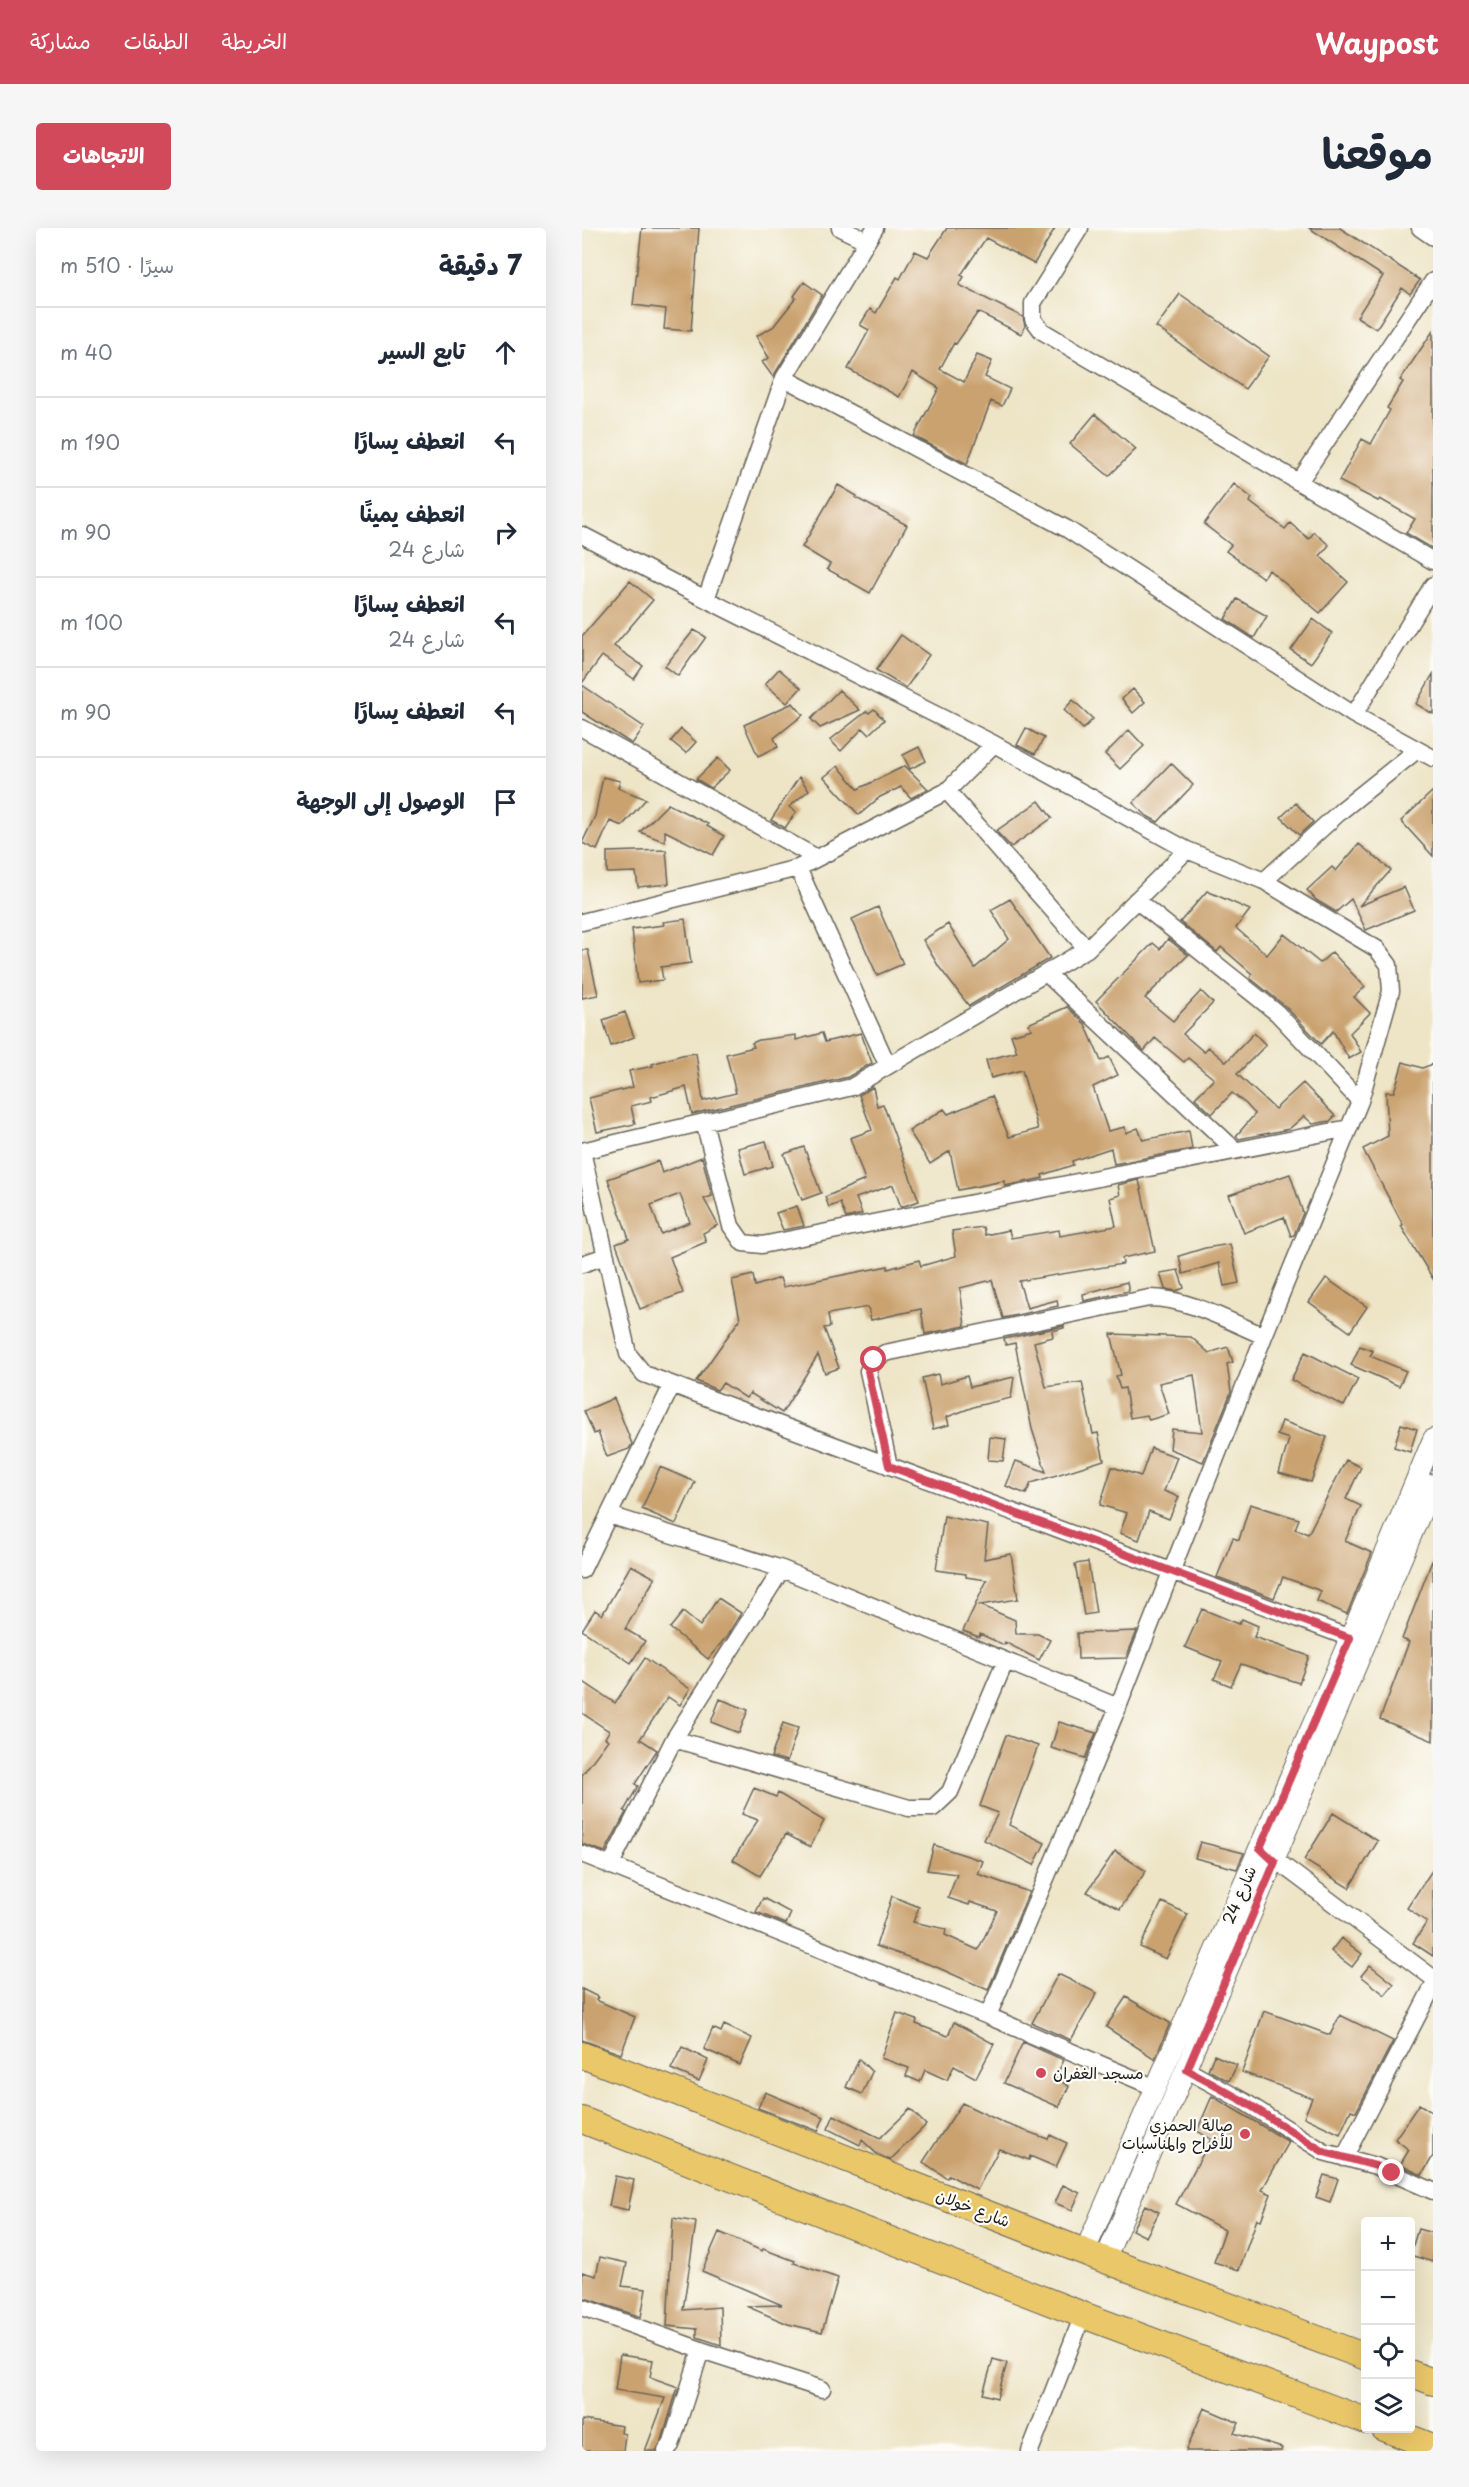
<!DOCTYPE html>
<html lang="ar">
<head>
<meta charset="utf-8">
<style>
  :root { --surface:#fff; --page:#f6f6f7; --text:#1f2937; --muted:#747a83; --line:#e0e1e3; --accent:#d1495b }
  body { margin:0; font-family:"Playpen Sans","Playpen Sans Arabic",sans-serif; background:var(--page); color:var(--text); direction:rtl }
  .controls { position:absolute; right:18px; bottom:18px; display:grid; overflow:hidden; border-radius:6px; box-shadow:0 6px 24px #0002 }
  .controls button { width:54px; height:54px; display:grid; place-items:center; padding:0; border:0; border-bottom:2px solid var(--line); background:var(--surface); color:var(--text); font:30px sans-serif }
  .stop { position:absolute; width:18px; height:18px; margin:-14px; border:4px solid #d1495b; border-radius:50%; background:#fff }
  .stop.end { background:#d1495b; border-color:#fff; box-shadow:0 2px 6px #0008 }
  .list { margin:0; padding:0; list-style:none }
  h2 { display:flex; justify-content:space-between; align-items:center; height:78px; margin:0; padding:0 24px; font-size:26px }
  h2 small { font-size:20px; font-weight:400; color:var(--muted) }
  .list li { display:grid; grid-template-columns:39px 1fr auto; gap:18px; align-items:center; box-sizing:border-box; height:90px; padding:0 24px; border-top:2px solid var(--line) }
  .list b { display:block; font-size:22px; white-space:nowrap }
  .list p { margin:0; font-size:20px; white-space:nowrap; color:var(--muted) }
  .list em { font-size:20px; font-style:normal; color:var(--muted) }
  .icon { flex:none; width:33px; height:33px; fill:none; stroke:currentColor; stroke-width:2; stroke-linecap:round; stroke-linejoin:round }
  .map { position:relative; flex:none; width:851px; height:2223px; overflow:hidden; direction:ltr; border-radius:6px }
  header { display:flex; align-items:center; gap:36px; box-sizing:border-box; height:84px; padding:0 30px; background:var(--accent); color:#fff }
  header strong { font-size:28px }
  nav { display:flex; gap:33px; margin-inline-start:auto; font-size:21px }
  .intro { display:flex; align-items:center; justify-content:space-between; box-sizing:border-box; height:144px; padding:0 36px }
  h1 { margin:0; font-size:42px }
  .button { padding:15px 27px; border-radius:6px; background:var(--accent); color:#fff; font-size:21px; font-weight:700 }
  main { display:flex; gap:36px; padding:0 36px }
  aside { flex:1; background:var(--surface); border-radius:6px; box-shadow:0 6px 24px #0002 }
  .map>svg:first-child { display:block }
</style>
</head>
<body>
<header>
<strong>Waypost</strong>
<nav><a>الخريطة</a><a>الطبقات</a><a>مشاركة</a></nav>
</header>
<div class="intro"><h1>موقعنا</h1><a class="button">الاتجاهات</a></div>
<main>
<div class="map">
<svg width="851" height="2223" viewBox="0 0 851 2223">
  <rect width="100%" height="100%" fill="#fdfcf7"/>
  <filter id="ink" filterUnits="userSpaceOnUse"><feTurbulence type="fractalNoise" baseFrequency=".0167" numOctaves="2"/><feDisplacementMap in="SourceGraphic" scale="12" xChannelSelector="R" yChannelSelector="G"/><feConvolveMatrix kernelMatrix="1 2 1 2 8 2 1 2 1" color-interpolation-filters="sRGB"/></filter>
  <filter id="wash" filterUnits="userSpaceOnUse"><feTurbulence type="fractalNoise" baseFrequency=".008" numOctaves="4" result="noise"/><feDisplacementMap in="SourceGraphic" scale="24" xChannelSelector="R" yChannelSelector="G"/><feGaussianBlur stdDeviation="1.35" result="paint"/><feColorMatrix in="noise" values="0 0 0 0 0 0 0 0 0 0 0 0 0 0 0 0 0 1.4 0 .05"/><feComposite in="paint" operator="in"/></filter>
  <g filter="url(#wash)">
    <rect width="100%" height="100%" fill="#eee5c7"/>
    <g id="blocks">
      <path fill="#caa270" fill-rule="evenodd" d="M60,0H117L109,103L82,101L84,81L51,77Z
        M365,0H473L452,36L404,10L379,47L382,49L377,57L441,89L443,98L439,106L396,84L374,116L372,115L358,141L382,154L395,127L410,133L403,149L428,161L420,178L409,173L385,236L332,208L357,160L331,144L317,169L266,141L287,102L278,97L288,81L294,85L315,49L318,51L333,23L346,29Z
        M727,0H758L838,52L828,66L820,60L794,101L775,89L801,48Z
        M222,54L240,67L191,149L180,134L187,130L174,108L191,99L214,70L212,68Z
        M598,66L687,128L663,161L574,99Z
        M851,103V321L824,305L833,291L798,271L796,273L757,253L780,211L789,216L808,182L805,180L821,154L818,152Z
        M513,186L554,221L527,248L488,216Z
        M652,256L670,270L668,274L703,301L708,295L727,311L732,304L747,317L738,328L766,354L738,385L687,342L681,350L644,323L649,317L622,296Z
        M256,257L275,268L274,270L325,297L288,365L245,341L248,336L220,319Z
        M48,353L71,372L32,418L61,438L52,451L20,428L0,455V408Z
        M655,371L685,388L672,410L643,391Z
        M731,391L750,405L729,435L709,422Z
        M112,402L124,409L96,448L83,438Z
        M319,407L347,427L324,460L294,442Z
        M197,441L219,460L205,475L183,456Z
        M851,446V486L834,476Z
        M0,457L62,499L50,516L0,484Z
        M551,461L563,474L551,485L540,471Z
        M257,462L278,482L238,500L229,491Z
        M491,472L511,491L501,501L482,482Z
        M211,475L221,487L192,510L196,519L176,528L162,497Z
        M292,481L302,492L287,506L281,500L259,523L248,512L285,483L287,485Z
        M444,500L462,510L453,526L435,517Z
        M99,501L114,514L104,525L89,513Z
        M547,502L562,518L538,541L523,526Z
        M337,519L344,533L328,541L321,527Z
        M136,530L148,542L129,560L114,551Z
        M589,535L611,557L576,594L565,588L551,575Z
        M256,538L276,561L323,538L346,561L329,570L319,559L298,569L277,587L242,549Z
        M21,549L38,553L36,560L64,571L40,598L28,593L15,622L0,615L13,588Z
        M217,549L227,562L207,579L214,584L203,600L189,592Z
        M851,563V628L819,593Z
        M457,573L470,590L429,619L414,603Z
        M714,575L731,594L717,607L699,589Z
        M86,576L126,596L125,598L142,608L131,627L83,603V614L58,604Z
        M777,616L809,642L777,678L822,659L832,682L784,702L769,671L754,684L734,672L725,662L750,639L754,643Z
        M84,622L87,656L56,659L54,644L25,645V624Z
        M625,663L668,682L654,700L685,727L702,706L738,735L750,724L783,759L772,769L788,785L768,805L779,824L767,831L751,803L739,816L703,778L668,750L670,746L639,719L635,724L598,694Z
        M428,671L468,730L387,778L357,739L341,712L366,696L393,740L427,711L409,682Z
        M296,679L321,736L295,747L270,691Z
        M103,691L109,735L79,739L81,752L56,755L50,701L82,697L81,694Z
        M586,711L606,727L563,770L591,793L619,763L631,775L601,806L622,824L626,819L644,834L672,805L684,817L655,846L693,881L721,855L753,888L748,893L731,896L722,888L707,901L657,911L654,908L673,886L664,876L650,865L630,886L613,870L632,851L606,830L602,834L573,810L562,823L514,773L571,715L578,721Z
        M0,722H6L16,767L0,770Z
        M485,779L503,796L519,833L527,829L536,847L511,859L526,903L543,899L544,905L556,900L561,912L607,903L610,921L532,936L529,920L490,933L491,937L460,947L461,950L423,958L422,953L376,962L368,923L348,936L327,903L362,881L366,886L410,868L427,909L456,901L440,842L409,850L404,832L435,824L429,807L450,801L446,796Z
        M43,784L52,809L29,818L21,792Z
        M240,805L243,814L279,805L290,835L266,849L110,886L104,859L69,869L70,873L49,878L53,896L15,904L7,870L51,859L47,843L71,838L70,836L100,827L114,825L121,873L154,865L144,826L172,819L170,815L177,812L214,807V812Z
        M821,834L840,840L851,836V1051L819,998L821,997L781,921L806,908L804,864H812Z
        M291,859L295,878L301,876L337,973L319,979L311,957L274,970L280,986L264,990L258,975L247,979L243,969L283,952L268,910L290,902L277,867Z
        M184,913L191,938L163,946L156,920Z
        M222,919L239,965L220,972L202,926Z
        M120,929L130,968L122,971L136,997L121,1005L124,1014L88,1029L101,1065L58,1081L34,1016L47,1011L26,951L76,933L80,945ZM98,966L108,994L79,1006L69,977Z
        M708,946L721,985L712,1007L709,1008L702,989L662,1005L647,967Z
        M557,952L573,1023L540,1030L541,1036L437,1053L445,1080L475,1072L476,1078L421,1090L410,1052L378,1060L383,1098L343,1106L339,1081L289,1092L286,1079L246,1086L248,1099L242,1100L257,1140L243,1145L236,1127L200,1185L168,1165L164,1170L141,1155L135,1162L114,1153L158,1091L150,1052L171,1047L173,1058L198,1050L201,1059L306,1038V1041L337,1032L339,1038L374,1028L370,1003L401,999L403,1007L427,1002L429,1010L477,1002L478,1008L534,998L528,970L538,967L536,957Z
        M215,978L222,998L201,1002L194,985Z
        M648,1016L657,1055L642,1058L637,1035L601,1046L597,1028L623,1020Z
        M596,1042L602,1060L594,1063L583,1061L578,1045Z
        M744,1050L785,1079L768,1104L727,1074Z
        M545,1054L547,1063L502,1073L501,1066Z
        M482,1098V1100L470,1103L471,1109L452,1114L464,1159L500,1154L511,1206L516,1205L522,1232L449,1255L444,1266L424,1258L434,1233L464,1244L450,1201L433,1115L424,1117L422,1111Z
        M529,1106L609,1109L627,1125L646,1119L651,1134L645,1136L649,1164L621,1234L588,1221L590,1201L620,1204L612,1147L577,1155L587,1186L567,1192L565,1187L548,1190L543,1160L538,1161L534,1148L539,1147Z
        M778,1118L791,1123L788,1128L824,1143L817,1158L769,1137Z
        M723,1124L776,1151L762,1178L709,1152Z
        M356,1146L358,1156L385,1148L388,1159L432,1149L429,1170L394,1178L365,1189L367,1197L351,1201L340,1150Z
        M32,1170L50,1216L47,1221L25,1229L16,1204L12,1206L2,1183Z
        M700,1193L745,1209L729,1254L697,1245L707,1211L695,1207Z
        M819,1196L835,1201L828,1224L812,1219Z
        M408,1209L424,1211L421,1233L406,1232Z
        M569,1220L595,1229L582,1263L597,1269L587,1291L567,1283L557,1312L538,1305L545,1285L518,1277L530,1239L559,1248Z
        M764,1232L779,1239L764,1271L779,1278L763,1313L790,1325L765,1386L735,1373L739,1363L701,1349L692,1370L635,1349L651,1310L657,1312L668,1276L717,1291L713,1301L726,1306Z
        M78,1239L113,1254L94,1296L60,1281Z
        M362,1288L406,1297L402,1331L429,1326L436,1371L398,1377L433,1392L434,1406H456L468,1412L457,1432L423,1414L422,1417L398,1406L397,1409L381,1403L405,1352L384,1349V1346L354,1342Z
        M850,1333H851V1513L798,1491L827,1414L820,1411Z
        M506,1334L514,1385L502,1387L493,1336Z
        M49,1337L73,1350L43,1401L63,1413L49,1435L0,1402L13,1382L20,1387Z
        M136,1370L159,1385L145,1408L126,1431L88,1400L101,1384L118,1398Z
        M620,1381L657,1396L660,1391L676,1398L672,1409L727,1428L717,1455L659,1436L649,1458L632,1451L640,1434L603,1419Z
        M555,1403L544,1430L496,1431L495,1405Z
        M63,1430L108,1461L98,1477L86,1469L58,1511L75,1522L53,1556L56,1558L42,1583L44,1584L23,1624L0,1616V1547L26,1512L23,1510L27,1503L0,1485V1453L33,1475Z
        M138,1471L166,1482L157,1505L129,1494Z
        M477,1494L514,1505L503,1530L469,1520Z
        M201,1495L216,1500L205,1533L189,1529Z
        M424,1507L456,1518L427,1597L463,1615L452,1637L402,1612L416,1585L398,1578Z
        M172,1560L194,1569L196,1565L242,1593L228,1619L204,1606L178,1648L151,1632L176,1592L160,1586Z
        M751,1585L796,1613L767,1660L722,1632Z
        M618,1614L662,1625L655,1641L613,1630Z
        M352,1617L401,1633L396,1646L447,1664L406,1762L352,1738L294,1718L310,1668L337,1679L331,1694L364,1701L363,1707L396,1722L415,1683L388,1674L387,1677L366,1670L375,1646L345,1642Z
        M533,1623L564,1643L538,1681L505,1664Z
        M851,1641V1728L831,1715L845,1694L825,1680Z
        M181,1670L209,1685L204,1696L174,1684Z
        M580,1674L606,1686L584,1731L558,1719Z
        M759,1710L780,1726L770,1739L749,1723Z
        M788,1737L812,1756L803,1767L779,1748Z
        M476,1746L515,1765L489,1812L450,1795Z
        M0,1761L16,1769L14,1772L53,1789L39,1826L0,1812Z
        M544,1769L588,1795L573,1831L524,1799Z
        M682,1783L748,1807L758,1787L811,1813L774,1884L769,1882L758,1906L722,1889L730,1870L660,1844Z
        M315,1785L335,1792L334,1796L366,1808L372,1794L412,1816L394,1850L372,1838L365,1852L343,1842L338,1854L324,1848L327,1840L299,1830Z
        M142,1797L170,1810L158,1837L122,1821L131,1800L139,1804Z
        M441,1814L482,1832L473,1850L487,1858L477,1879L422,1855Z
        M100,1819L126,1832L117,1853L89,1841Z
        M632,1827L655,1837L647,1853L626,1842Z
        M277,1831L290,1844L280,1866L264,1859Z
        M183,1864L242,1889L236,1903L176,1880Z
        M630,1868L707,1914L680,1962L689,1966L679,1992L675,1991L657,2042L632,2034L643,2002L594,1976L629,1911L615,1903Z
        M380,1875L424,1896L466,1911L468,1907L485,1915L474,1939L448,1928L447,1932L417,1921L395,1962L367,1947L365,1950L341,1934Z
        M837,1876L851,1885V1928L840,1947L818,1937L827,1922L813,1911Z
        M328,1881L344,1897L308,1932L295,1926L280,1912L278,1917L246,1901L252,1887L298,1910Z
        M742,1947L756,1951L748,1974L734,1969Z
        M33,1948L52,1952L46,1982L27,1978Z
        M481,1957L498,1965L490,1982L473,1975Z
        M563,1977L577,1984L564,2009L550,2002Z
        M91,1990L114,1994L101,2082L138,2079L139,2117L115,2109V2101L85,2098Z
        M836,2001L851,2005V2034L828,2027Z
        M137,2004L180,2023L181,2021L213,2033L212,2035L256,2050L240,2104L206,2096L164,2078L200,2077L120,2043Z
        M18,2029L45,2035L40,2058L64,2061L59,2089L0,2069V2044L14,2048Z
        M38,2127L71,2132L68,2149L96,2159L80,2212L74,2223H63L83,2170L33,2162Z
        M411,2131L425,2135L415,2170L401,2166Z
        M622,2180L657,2195L652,2205L700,2220L699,2223H604Z
        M0,2192L40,2198L39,2205L43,2206L41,2223H0Z"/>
    </g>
  </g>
  <g filter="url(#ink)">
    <use href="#blocks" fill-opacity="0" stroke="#666258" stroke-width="1.5"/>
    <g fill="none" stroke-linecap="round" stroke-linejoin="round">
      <defs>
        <path id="minor" d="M258,0L285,13
          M498,0L451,75V91L460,103L851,333
          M838,0L851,9
          M202,150L485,301L772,487L851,530
          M717,254L851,53
          M0,307L88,353L412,516
          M124,371L202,150L293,0
          M772,487L851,357
          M0,500L235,630
          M365,563L505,721
          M216,640L306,838
          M682,653L760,582L835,522
          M554,672L695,785L778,873
          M0,694L216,640L365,563L412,516L605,622L682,653L795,721L807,737L809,763L778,873L682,1108L536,1479L406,1788
          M464,745L653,922
          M122,894L149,998L161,1015L180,1017L767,900
          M0,923L46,1126L62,1146L768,1410
          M0,923L270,859L505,721L605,622
          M0,1036L24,1028
          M307,1238L286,1143L292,1132L303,1125L567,1070C606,1070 646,1093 682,1108
          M27,1287L200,1341L536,1479
          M0,1342L90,1157
          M92,1511L327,1580H351L368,1564L423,1434
          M683,1624L851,1750
          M0,1626L406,1788L574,1860
          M28,1638L92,1511L200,1341
          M605,1842L663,1874L742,1924L794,1938L851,1963
          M762,1930L851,1758
          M0,2079L119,2122L240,2161
          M84,2223L89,2217L119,2122
          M448,2223L501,2087"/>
        <path id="tertiary" d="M503,2023L768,1410L851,1211
          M523,2032L851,1256"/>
        <path id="primary" d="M0,1827L523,2032L784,2129
          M0,1892L501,2087L784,2193
          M828,2145L851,2154
          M802,2200L851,2219"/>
      </defs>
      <use href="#minor" stroke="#666258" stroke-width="19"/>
      <use href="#tertiary" stroke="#666258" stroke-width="22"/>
      <use href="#primary" stroke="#666258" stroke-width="28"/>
      <use href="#minor" stroke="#fff" stroke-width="16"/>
      <use href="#tertiary" stroke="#fff" stroke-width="20"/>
      <use href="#primary" stroke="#eac769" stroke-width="26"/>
    </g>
  </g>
  <g fill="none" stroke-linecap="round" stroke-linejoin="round" filter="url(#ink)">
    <path stroke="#d1495b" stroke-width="8" d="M292,1132L286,1143L307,1238L768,1410L678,1620L693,1634L605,1842L663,1874L742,1924L794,1938L810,1945"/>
  </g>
  <g fill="#d1495b" stroke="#fdfcf7" stroke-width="2">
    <circle cx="459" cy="1845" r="6"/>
    <circle cx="663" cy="1906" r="6"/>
  </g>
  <g text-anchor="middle" stroke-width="4.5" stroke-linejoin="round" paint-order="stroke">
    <g font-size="16" fill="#1c1c1c" stroke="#fdfcf7">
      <text transform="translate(657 1667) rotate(-67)" y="6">شارع 24</text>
      <text transform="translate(391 1980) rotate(21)" y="6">شارع خولان</text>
    </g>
    <g font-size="16" fill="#1c1c1c" stroke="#fdfcf7" text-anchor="start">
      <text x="471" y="1851">مسجد الغفران</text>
      <text x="651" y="1903" text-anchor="end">صالة الحمزي<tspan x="651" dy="18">للأفراح والمناسبات</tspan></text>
    </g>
  </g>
</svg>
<div class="controls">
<button>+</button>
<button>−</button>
<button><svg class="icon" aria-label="locate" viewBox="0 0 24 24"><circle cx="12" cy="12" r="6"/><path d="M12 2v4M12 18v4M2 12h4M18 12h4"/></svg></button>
<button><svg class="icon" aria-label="layers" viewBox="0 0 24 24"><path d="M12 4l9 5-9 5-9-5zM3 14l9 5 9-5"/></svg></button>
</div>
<div class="stop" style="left:292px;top:1132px"></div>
<div class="stop end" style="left:810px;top:1945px"></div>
</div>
<aside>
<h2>7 دقيقة<small>سيرًا · 510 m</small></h2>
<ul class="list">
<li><svg class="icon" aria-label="ahead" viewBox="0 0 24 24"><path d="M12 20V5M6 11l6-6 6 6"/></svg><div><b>تابع السير</b></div><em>40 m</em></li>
<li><svg class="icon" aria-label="left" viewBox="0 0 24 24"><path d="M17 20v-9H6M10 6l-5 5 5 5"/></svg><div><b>انعطف يسارًا</b></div><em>190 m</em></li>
<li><svg class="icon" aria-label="right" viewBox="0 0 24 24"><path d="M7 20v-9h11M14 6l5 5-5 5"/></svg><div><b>انعطف يمينًا</b><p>شارع 24</p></div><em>90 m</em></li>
<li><svg class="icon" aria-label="left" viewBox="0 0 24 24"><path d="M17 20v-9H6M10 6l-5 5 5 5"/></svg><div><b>انعطف يسارًا</b><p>شارع 24</p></div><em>100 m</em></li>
<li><svg class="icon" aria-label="left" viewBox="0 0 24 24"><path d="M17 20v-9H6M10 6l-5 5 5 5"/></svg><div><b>انعطف يسارًا</b></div><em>90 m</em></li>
<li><svg class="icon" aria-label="arrive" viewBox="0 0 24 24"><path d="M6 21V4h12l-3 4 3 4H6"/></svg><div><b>الوصول إلى الوجهة</b></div></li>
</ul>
</aside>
</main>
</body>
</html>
